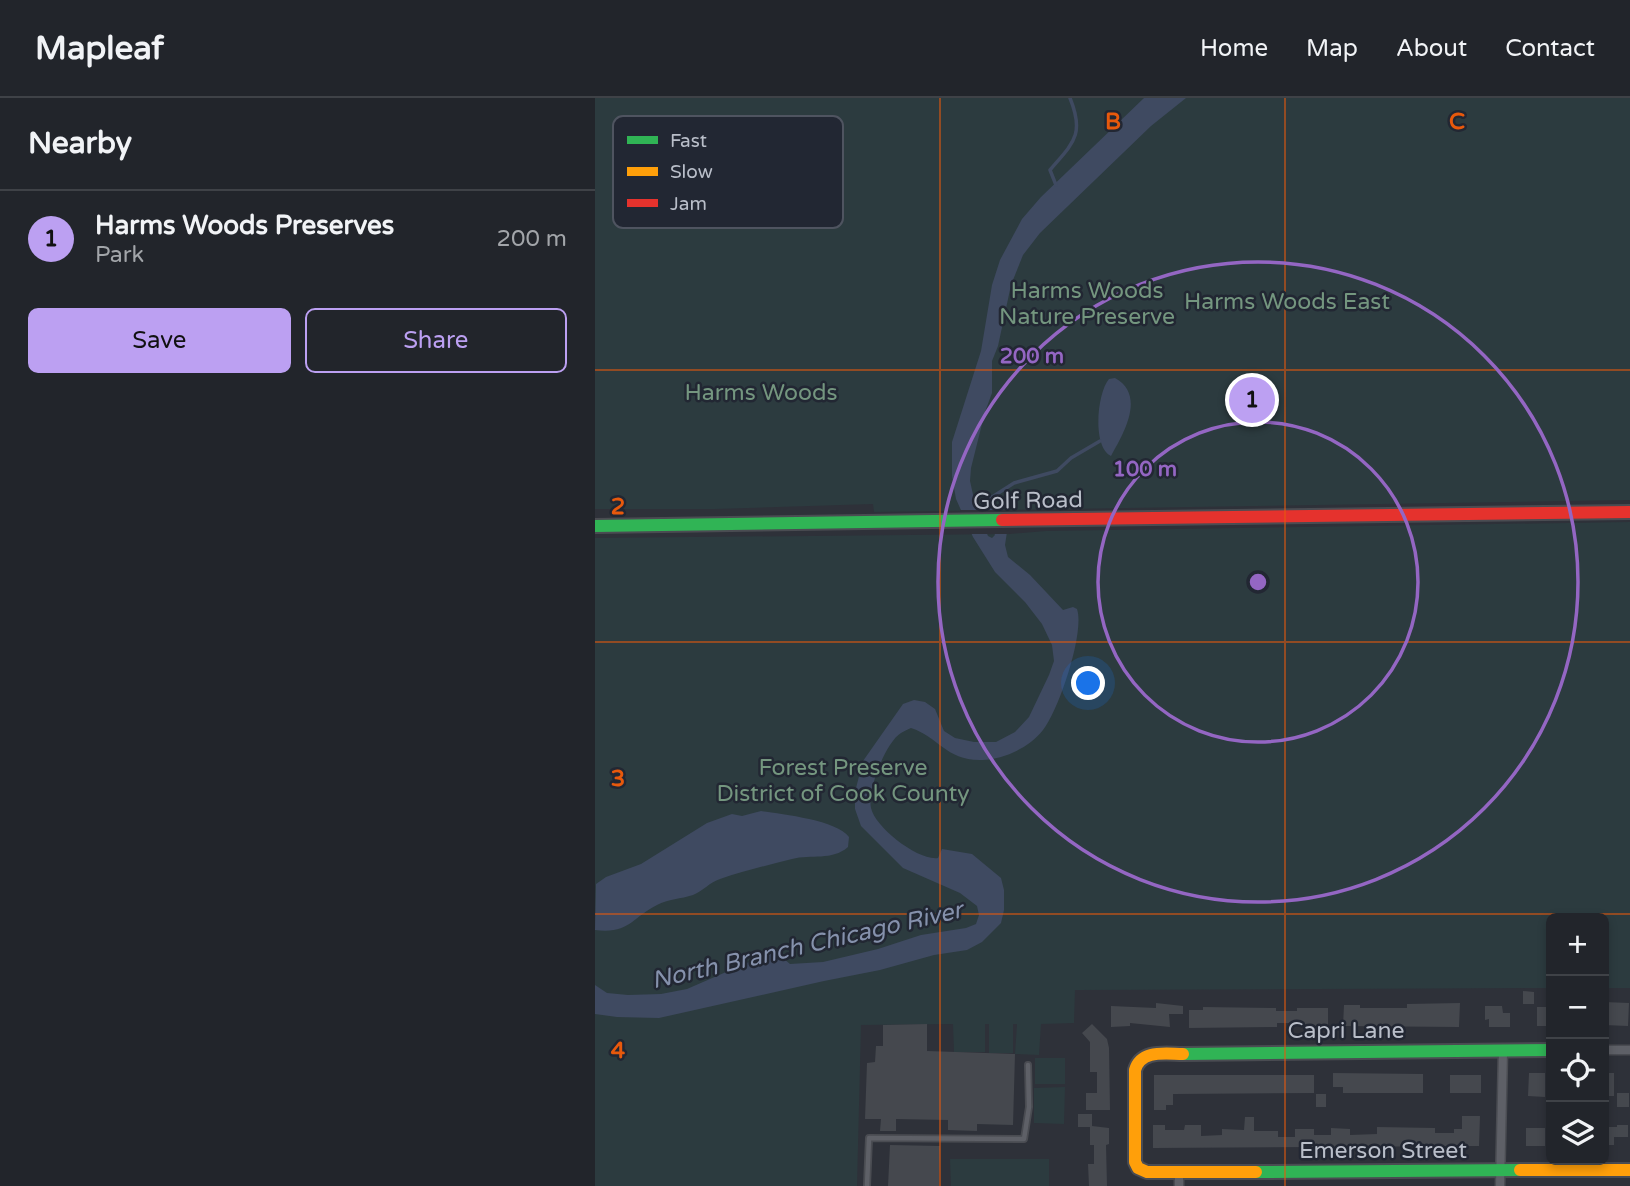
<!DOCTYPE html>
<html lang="en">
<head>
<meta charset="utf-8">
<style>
  :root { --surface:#22252b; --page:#2e3137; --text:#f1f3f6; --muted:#a2a5a9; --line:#3f4247; --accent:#bca0f2 }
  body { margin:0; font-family:"Varela Round",sans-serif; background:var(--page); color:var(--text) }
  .controls { position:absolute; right:21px; bottom:21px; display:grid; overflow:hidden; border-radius:10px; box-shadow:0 4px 10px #0003 }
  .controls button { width:63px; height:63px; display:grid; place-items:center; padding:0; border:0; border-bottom:2px solid var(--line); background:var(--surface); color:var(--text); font:35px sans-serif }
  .you { position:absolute; left:494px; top:586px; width:24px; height:24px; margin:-18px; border:5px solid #fff; border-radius:50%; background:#1a73e8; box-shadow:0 0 0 10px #1a73e833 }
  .badge { display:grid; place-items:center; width:46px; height:46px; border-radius:50%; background:var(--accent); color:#111; font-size:23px; font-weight:700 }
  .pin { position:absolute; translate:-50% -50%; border:4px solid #fff; box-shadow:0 2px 7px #0006 }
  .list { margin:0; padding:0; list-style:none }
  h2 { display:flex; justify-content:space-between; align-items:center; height:91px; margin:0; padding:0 28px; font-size:30px }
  h2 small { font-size:23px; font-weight:400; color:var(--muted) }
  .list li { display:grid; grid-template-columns:46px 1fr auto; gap:21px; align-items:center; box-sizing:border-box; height:98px; padding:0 28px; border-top:2px solid var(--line) }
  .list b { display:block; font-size:26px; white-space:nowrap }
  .list p { margin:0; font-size:23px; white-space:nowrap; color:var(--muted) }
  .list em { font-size:23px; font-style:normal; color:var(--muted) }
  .actions { display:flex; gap:14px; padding:21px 28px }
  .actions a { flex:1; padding:16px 0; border:2px solid var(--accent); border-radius:10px; text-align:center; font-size:24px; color:var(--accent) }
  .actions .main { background:var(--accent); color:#111 }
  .icon { flex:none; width:38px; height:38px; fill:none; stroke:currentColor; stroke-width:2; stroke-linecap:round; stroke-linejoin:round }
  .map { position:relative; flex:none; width:1035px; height:1088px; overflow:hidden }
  header { display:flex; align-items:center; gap:42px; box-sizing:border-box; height:98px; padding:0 35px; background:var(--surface); border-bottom:2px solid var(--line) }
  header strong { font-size:33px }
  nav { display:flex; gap:38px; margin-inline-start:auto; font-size:24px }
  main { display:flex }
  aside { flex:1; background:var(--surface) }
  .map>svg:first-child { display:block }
</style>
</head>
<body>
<header>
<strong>Mapleaf</strong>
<nav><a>Home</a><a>Map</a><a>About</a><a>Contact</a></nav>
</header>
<main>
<aside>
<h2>Nearby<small></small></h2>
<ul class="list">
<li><span class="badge">1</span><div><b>Harms Woods Preserves</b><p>Park</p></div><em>200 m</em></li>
</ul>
<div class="actions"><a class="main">Save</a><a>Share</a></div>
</aside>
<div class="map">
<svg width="1035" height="1088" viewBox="0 0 1035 1088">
  <rect width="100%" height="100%" fill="#2e3139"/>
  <path fill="#2c3b3f" d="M0,0H1035V402L279,414L278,406L120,411H0Z
    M1035,424V890H1009V820H956V890L480,892L479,925L446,926L444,957L420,956L422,926H418V955H394V926H390V954H359L358,926L266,927L262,1088H0V440L415,436L451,433Z
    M440,960H470V986H440Z
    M470,989L469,1026L439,1025V990Z
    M355,1061H454V1088H356Z"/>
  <path fill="#3f4a61" d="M549,0H591L556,28L445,135L428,157L416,187L403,248L397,263V295L390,314L376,370L375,383L381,410L393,438L397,440L400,437L387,409L388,402L391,400L397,401L412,434L410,447L413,459L435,477L468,512L478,509L482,511C490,534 464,612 448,632C434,650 409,661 387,662C351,663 344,639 316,630C312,632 309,633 306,635C291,644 272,692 276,710C280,729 323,763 343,760L347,751L377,756L406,780L409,792V812L406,825L387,844L372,852L339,857L285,872L229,883L64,920L22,919L0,916V887L12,895L33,897L66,896L92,891L177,854H181L195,866L228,864L283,851L326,837L371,830L381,826L384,817L382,808L365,795L308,770L266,728L260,711V694L268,663L308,606L319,602L330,604L340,611L349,633L360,640L379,644H401L420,634L434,619L454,577L459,563L457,547L447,526L430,504L400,474L378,439L361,401L357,378V344L386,253L397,187L405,162L427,121L446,99Z
    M520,280C551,297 529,335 516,358C497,349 502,295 514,281Z
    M166,713C187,716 242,722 254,739L253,749C237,763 216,756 197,761C173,767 149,773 125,781C115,784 108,793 98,797C86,801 73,801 62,807C36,820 35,836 0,832L1,786L11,779L46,766L112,725L137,716L147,718Z"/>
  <path fill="#2e3139" d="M365,412H404L415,436H376Z"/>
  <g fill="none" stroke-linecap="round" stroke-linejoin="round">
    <path stroke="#3f4a61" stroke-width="3.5" d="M461,87L455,72C478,45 490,37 475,0
      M394,401L419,385L462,373L476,360L505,343"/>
  </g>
  <path fill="#45484e" d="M928,893L939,894V906H928Z
    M1009,904L1034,905L1033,928L1009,927Z
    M561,905L588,908V916H574L575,929L535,925V928L516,929V908L561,910Z
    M865,905L864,929L748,928L749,907H765V910H812V906Z
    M890,908H907L908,915H915V929H894V921L890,922Z
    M608,909L681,910V913H702V910H733V928H702V925H682V929L594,930V912H608Z
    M942,909H956V928H942Z
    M332,926V953L420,956L418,1027L382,1026V1033L353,1032V1022L301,1021V1033H285L286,1021H270L272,965L280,964L281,948H288V927Z
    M497,926L512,941L514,950L515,1012H491V995H502V974H495V944L487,935Z
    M738,975L828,976V995H748V989H738Z
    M934,975H950V999L933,998Z
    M1009,975H1019V998H1009Z
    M559,977H719V995L578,996V1007H571V1012H559Z
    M855,977H886V995H855Z
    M1022,995H1034V1009H1022Z
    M721,996H731V1009H721Z
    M483,1016H497V1028L514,1030V1046L511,1047L512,1088H494L493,1066H499V1047H495V1029H483Z
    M867,1018H885L884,1048L558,1050V1027H570V1032H589L590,1027H606V1038L627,1037V1031L649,1032L650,1019H659V1033H683V1039H700V1031H719V1037H736V1030L755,1031V1037L782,1036V1029L840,1030V1035H859V1031H867Z
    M1022,1027H1033V1039H1019V1047H1009V1029H1022Z
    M931,1030H950V1048H931Z
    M295,1047L345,1048L344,1088H293Z"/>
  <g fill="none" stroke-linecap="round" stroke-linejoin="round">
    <defs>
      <path id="lane" d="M272,1088L274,1040L429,1041L434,1009L433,967"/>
      <path id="street" d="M1009,952H1035
        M584,1088V1074
        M905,1088L908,953"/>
      <path id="fast" d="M0,428L407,422
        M588,956L956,952
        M661,1074L925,1072"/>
      <path id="slow" d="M588,956C571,956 546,951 540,972V1064L543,1070L552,1074H661
        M925,1072H1035"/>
      <path id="jam" d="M407,422L1035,414"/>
    </defs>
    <use href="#lane" stroke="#4a4c52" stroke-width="8"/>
    <use href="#street" stroke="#4a4c52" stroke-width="11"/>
    <use href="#fast" stroke="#4a4c52" stroke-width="16"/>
    <use href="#slow" stroke="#4a4c52" stroke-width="16"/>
    <use href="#jam" stroke="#4a4c52" stroke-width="16"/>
    <use href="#lane" stroke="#5e6067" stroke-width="4.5"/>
    <use href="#street" stroke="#5e6067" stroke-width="8"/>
    <use href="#fast" stroke="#30b455" stroke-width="12"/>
    <use href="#slow" stroke="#ff9f0a" stroke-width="12"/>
    <use href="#jam" stroke="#e5322d" stroke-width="12"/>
  </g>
  <path fill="none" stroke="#e8590c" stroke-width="2" stroke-opacity="0.55" d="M345,0V1088M690,0V1088M0,272H1035M0,544H1035M0,816H1035"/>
  <g fill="none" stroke="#9466c3" stroke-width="3.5">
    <circle cx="663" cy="484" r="160"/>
    <circle cx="663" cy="484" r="320"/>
  </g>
  <g text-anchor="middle" stroke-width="5" stroke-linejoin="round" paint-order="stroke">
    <g font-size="23" fill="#74967f" stroke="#222733">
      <text x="492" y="200">Harms Woods<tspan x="492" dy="26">Nature Preserve</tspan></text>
      <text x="692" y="211">Harms Woods East</text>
      <text x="166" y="302">Harms Woods</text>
      <text x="248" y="677">Forest Preserve<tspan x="248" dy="26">District of Cook County</tspan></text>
    </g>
    <g font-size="23" fill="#b9bec9" stroke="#222733">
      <text transform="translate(433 402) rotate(-1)" y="8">Golf Road</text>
      <text x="751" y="940">Capri Lane</text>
      <text x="788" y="1060">Emerson Street</text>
    </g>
    <g font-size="24" font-style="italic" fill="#8591ac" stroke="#222733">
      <text transform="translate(212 847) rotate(-13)" y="8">North Branch Chicago River</text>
    </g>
  </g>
  <rect x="18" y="18" width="230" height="112" rx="10" fill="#222733" stroke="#4f5460" stroke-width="2"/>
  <rect x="32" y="38" width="31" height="8" fill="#30b455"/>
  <rect x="32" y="69" width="31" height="9" fill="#ff9f0a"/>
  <rect x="32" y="101" width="31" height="8" fill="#e5322d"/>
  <g font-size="19" fill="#b9bec9">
    <text x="75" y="49">Fast</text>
    <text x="75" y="80">Slow</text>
    <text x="75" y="112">Jam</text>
  </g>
  <g font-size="23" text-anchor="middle" font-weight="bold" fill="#e8590c" stroke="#222733" stroke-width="5" stroke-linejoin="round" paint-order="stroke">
    <text x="518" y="31">B</text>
    <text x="862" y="31">C</text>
    <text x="23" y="416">2</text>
    <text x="23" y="688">3</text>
    <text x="23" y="960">4</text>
  </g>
  <circle cx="663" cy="484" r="10" fill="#9466c3" stroke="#222733" stroke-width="3.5"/>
  <g font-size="21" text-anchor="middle" font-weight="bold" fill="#9466c3" stroke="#222733" stroke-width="5" stroke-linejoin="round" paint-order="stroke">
    <text x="437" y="265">200 m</text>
    <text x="550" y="378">100 m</text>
  </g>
</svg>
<div class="controls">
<button>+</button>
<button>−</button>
<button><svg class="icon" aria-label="locate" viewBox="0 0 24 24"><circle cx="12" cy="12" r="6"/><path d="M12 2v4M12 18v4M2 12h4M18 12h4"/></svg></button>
<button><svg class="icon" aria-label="layers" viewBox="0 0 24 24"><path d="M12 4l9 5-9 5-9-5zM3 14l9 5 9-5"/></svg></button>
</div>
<div class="you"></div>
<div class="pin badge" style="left:657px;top:302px">1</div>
</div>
</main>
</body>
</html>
